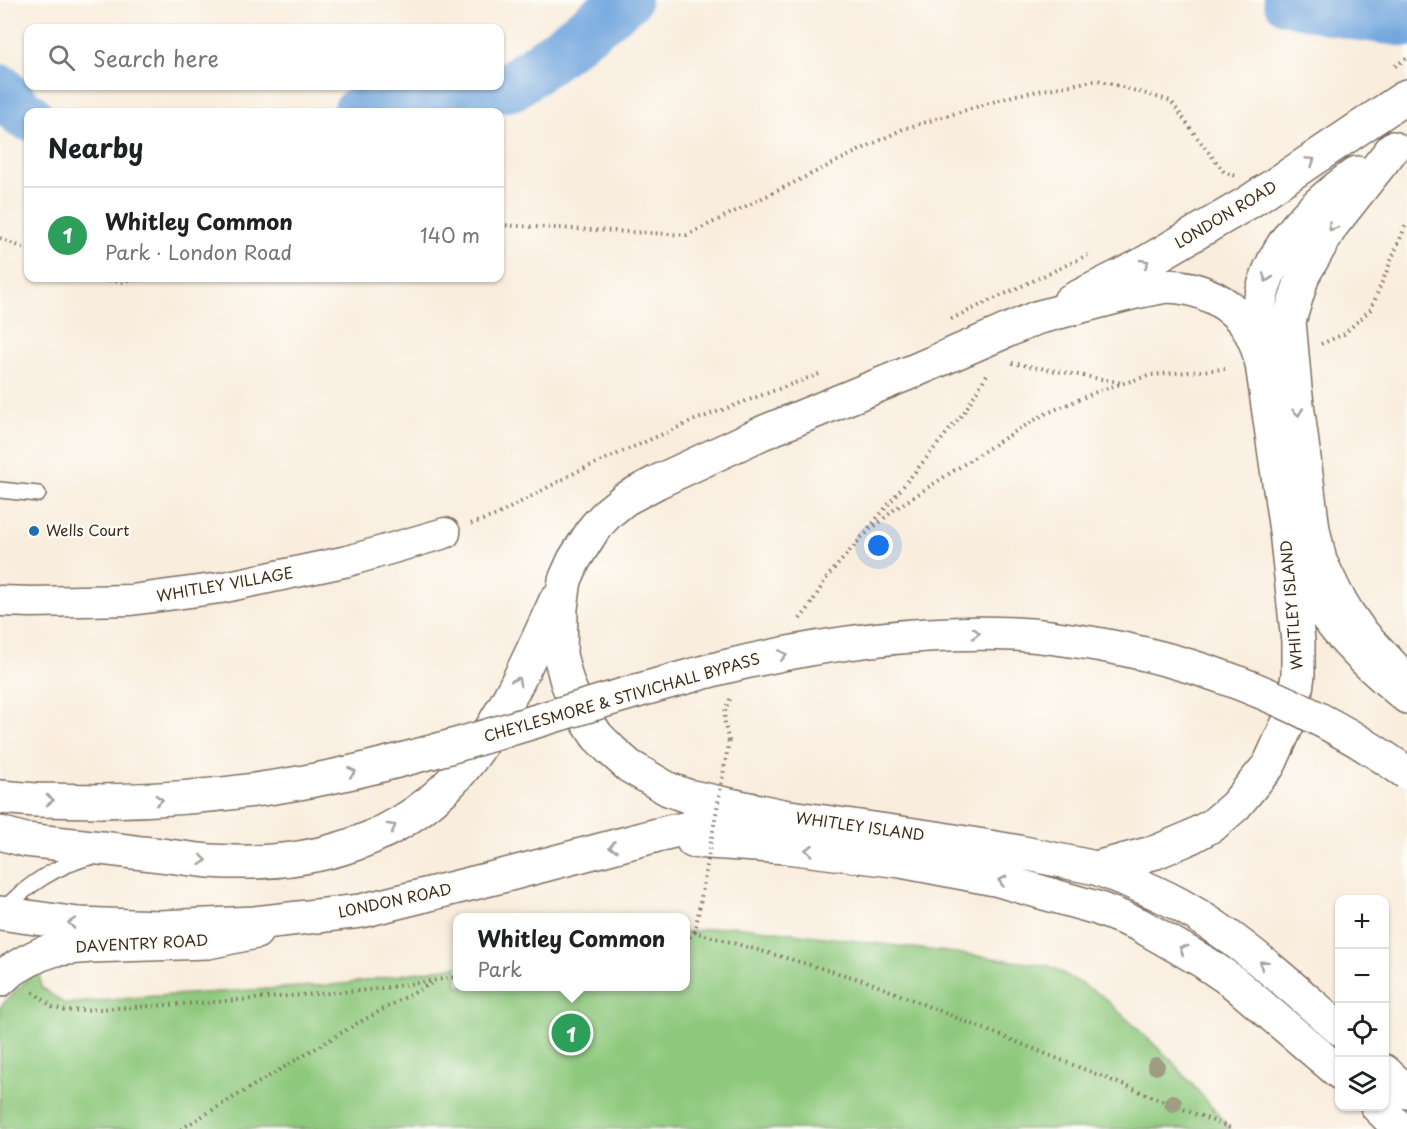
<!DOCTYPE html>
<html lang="en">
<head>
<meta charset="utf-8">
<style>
  :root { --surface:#fff; --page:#f6f6f6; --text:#202124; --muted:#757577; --line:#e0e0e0; --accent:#111827 }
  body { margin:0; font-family:"Playpen Sans",sans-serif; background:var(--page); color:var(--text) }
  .controls { position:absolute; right:18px; bottom:18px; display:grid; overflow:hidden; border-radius:12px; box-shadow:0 2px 4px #0004 }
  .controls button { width:54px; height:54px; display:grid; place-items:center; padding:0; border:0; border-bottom:2px solid var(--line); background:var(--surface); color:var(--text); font:30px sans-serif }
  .you { position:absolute; left:879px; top:546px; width:21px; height:21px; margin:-15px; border:4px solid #fff; border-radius:50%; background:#1a73e8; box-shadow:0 0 0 9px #1a73e833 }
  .badge { display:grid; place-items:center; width:39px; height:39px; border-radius:50%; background:var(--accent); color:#fff; font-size:20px; font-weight:700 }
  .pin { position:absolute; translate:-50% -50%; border:3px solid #fff; box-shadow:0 2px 6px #0006 }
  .popup { position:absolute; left:453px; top:913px; width:237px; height:78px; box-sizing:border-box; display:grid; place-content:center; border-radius:12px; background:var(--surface); filter:drop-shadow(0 2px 4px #0005); font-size:20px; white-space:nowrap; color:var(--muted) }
  .popup b { font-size:22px; color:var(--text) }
  .popup::after { content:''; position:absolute; left:50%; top:100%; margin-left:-12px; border:12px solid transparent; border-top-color:var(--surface) }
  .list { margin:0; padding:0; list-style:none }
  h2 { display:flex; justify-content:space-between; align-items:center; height:78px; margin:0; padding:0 24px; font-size:26px }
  h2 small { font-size:20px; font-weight:400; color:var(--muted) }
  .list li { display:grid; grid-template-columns:39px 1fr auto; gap:18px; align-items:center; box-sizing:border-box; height:96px; padding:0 24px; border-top:2px solid var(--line) }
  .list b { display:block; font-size:22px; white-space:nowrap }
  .list p { margin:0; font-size:20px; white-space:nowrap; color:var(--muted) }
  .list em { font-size:20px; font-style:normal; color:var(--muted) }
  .icon { flex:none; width:33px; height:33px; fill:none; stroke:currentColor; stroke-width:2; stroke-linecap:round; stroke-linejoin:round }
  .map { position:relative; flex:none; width:1407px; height:1129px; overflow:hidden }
  .search { position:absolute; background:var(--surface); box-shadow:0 2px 4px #0004; left:24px; top:24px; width:480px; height:66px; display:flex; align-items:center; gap:15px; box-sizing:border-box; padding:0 21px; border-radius:12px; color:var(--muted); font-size:22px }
  .panel { position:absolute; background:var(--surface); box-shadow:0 2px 4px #0004; left:24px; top:108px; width:480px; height:174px; border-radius:12px }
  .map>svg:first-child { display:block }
</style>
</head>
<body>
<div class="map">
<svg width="1407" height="1129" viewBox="0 0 1407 1129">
  <rect width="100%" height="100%" fill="#fdfcf7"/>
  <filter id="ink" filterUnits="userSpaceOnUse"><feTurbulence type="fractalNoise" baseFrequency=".0167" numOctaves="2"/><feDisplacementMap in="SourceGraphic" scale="12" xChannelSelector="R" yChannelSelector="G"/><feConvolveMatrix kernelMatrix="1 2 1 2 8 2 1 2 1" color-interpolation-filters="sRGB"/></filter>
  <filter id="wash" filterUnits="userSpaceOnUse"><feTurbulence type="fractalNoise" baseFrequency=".008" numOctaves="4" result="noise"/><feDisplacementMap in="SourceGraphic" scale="24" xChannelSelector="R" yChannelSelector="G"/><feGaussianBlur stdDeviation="1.35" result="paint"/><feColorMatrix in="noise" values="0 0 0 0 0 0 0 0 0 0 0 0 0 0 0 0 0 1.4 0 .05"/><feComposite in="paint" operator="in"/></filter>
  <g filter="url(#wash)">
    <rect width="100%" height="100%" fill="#f9eddd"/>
    <path fill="#8dc87c" stroke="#64794d" stroke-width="1.5" d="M734,926L971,955L1050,966L1101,995L1171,1060L1231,1129H0V1007L39,968L41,987L65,1004L142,997L344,984L457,966V986H685V932Z"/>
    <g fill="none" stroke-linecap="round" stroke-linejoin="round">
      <path stroke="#71a6de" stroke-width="50" d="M1288,0L1360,16L1407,22
        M0,89L23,114L28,116
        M358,112L445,96L511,86L541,65L626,0"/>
    </g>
  </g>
  <g filter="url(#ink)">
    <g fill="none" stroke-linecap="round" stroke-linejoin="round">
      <defs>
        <path id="lane" d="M0,490L38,494
          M2,912C26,885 58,865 93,856"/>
        <path id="street" d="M0,601L32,602L131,600L220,588L348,561L445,533"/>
        <path id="secondary" d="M0,980L10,971L27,961L41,954L56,949L91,946L208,942L256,932"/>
        <path id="primary" d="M1393,148L1332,225L1303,275L1289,321L1295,388L1313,529L1320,561L1336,594L1348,614L1360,631L1396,670
          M1070,301L1138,267L1249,202L1407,96
          M1261,357C1259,344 1257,330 1258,316C1265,251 1306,209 1357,173"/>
        <path id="highway" d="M1166,286C1199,286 1235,303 1251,333C1257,343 1259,353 1262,364L1286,531L1298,641V675L1295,697L1289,721L1269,765L1235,806L1213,825L1187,839L1156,852L1096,868L1019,852L936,838L783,816L687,796L668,789L629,766L612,751L597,736L576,704L567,682L560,655L561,608L565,580L574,560L595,527L609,512L625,499L657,482L762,433L916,370L1036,318L1135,292Z
          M1297,564C1319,619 1362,660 1407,697
          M0,797L36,800L101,801
          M0,833L25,840C64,844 103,848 142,853C165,855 187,859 210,861C310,868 407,843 470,760C506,712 531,655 556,600
          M693,841L786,847L901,861L995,879L1097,908L1138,924L1204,962L1232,981L1340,1073
          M1096,868C1125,879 1153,890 1180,905C1239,938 1289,985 1340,1029
          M0,913L78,924L159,927L255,923L361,911L510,874L669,832L699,826L752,820
          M1384,1071L1407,1092
          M1377,1106L1400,1129"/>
      </defs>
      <use href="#lane" stroke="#7e6e61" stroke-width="18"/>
      <use href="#street" stroke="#7e6e61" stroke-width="33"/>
      <use href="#secondary" stroke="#7e6e61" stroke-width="36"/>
      <use href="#primary" stroke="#7e6e61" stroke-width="36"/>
      <use href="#highway" stroke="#7e6e61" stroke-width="36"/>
      <path stroke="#7e6e61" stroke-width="4" stroke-dasharray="1.5 4.5" stroke-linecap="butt" d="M1395,66L1407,58
        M500,225L687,235L903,129L1016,95L1098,80L1171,101L1196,136L1224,172L1236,176
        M0,238L28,250
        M98,278L121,282L149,278
        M951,319L1088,255
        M1321,344L1344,334L1371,309L1407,222
        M1012,363L1123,383
        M471,524L497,515L576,472L695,420L819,374
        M869,528L964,412L988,373
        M800,619L808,609L828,576L862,537L895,509L998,442L1045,414L1101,390L1151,375L1225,369
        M729,741C724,722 721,713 732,696
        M685,941L695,932L866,981L1051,1056L1233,1129
        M33,992L53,1007L66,1011L201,1003L368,990L457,977
        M181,1129L356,1024L432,983"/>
      <use href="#lane" stroke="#fff" stroke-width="15"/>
      <use href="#street" stroke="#fff" stroke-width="30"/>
      <use href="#secondary" stroke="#fff" stroke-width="33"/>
      <use href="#primary" stroke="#fff" stroke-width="33"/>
      <use href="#highway" stroke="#fff" stroke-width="33"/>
      <defs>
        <path id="highway-bridge" d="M101,801C187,800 273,791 357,771C481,742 601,698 724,667C819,644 916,630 1014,634C1043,635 1073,640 1102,645C1213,665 1315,708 1407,773"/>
      </defs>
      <use href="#highway-bridge" stroke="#7e6e61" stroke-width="36" stroke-linecap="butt"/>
      <path stroke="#7e6e61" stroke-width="4" stroke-dasharray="1.5 4.5" stroke-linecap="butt" d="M695,932L729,741"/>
      <use href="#highway-bridge" stroke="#fff" stroke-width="33"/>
    </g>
    <g fill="#9e9c83">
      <circle cx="1156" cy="1066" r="9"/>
      <circle cx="1173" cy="1103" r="9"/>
    </g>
    <defs><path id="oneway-chevron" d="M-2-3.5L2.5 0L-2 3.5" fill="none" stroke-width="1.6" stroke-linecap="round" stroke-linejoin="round" transform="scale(1.5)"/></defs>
    <g stroke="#a79f9a">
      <use href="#oneway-chevron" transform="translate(1311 161) rotate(-34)"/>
      <use href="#oneway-chevron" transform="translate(1332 227) rotate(124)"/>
      <use href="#oneway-chevron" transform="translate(1145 263) rotate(-30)"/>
      <use href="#oneway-chevron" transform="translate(1267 278) rotate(109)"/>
      <use href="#oneway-chevron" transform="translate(1298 412) rotate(83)"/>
      <use href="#oneway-chevron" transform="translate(976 633) rotate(1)"/>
      <use href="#oneway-chevron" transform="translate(783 655) rotate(-11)"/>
      <use href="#oneway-chevron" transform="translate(517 681) rotate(-63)"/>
      <use href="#oneway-chevron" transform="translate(352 772) rotate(-12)"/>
      <use href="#oneway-chevron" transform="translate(50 800) rotate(1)"/>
      <use href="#oneway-chevron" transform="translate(159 800) rotate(-3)"/>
      <use href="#oneway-chevron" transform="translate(392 827) rotate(-29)"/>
      <use href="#oneway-chevron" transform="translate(613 847) rotate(165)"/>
      <use href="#oneway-chevron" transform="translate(809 850) rotate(-173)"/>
      <use href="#oneway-chevron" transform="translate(203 860) rotate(6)"/>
      <use href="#oneway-chevron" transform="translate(1002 881) rotate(-165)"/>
      <use href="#oneway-chevron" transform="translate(72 923) rotate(-172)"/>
      <use href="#oneway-chevron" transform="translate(1183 949) rotate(-149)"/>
      <use href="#oneway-chevron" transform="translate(1263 964) rotate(-140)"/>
    </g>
  </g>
  <circle fill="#1f6fb2" stroke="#fdfcf7" stroke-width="2" cx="34" cy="531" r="6"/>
  <g text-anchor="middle" stroke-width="4.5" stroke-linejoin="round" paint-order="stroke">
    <g font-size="15" fill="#3b2a1e" stroke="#fdfcf7">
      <text transform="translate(1226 215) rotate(-31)" y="5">LONDON ROAD</text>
      <text transform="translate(225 585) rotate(-10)" y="5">WHITLEY VILLAGE</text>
      <text transform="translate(1292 605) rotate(-95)" y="5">WHITLEY ISLAND</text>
      <text transform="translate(622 698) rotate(-16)" y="5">CHEYLESMORE &amp; STIVICHALL BYPASS</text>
      <text transform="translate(860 827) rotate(8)" y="5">WHITLEY ISLAND</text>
      <text transform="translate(395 901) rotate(-12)" y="5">LONDON ROAD</text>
      <text transform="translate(142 944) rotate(-3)" y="5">DAVENTRY ROAD</text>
    </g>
    <g font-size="15" fill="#3b2a1e" stroke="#fdfcf7" text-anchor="start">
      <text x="46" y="536">Wells Court</text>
    </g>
  </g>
</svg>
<div class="controls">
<button>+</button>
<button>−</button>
<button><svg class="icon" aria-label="locate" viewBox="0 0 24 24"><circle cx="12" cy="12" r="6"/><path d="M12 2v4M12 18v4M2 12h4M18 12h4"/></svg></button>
<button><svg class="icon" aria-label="layers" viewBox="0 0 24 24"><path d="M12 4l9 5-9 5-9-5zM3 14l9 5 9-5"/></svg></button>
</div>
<div class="you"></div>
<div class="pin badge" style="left:571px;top:1033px;background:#2e9e5b">1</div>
<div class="popup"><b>Whitley Common</b>Park</div>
<div class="search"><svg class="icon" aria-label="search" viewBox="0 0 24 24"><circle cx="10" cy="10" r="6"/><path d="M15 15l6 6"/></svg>Search here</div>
<section class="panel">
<h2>Nearby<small></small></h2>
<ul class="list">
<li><span class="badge" style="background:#2e9e5b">1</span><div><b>Whitley Common</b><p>Park · London Road</p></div><em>140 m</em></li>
</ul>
</section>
</div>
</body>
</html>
